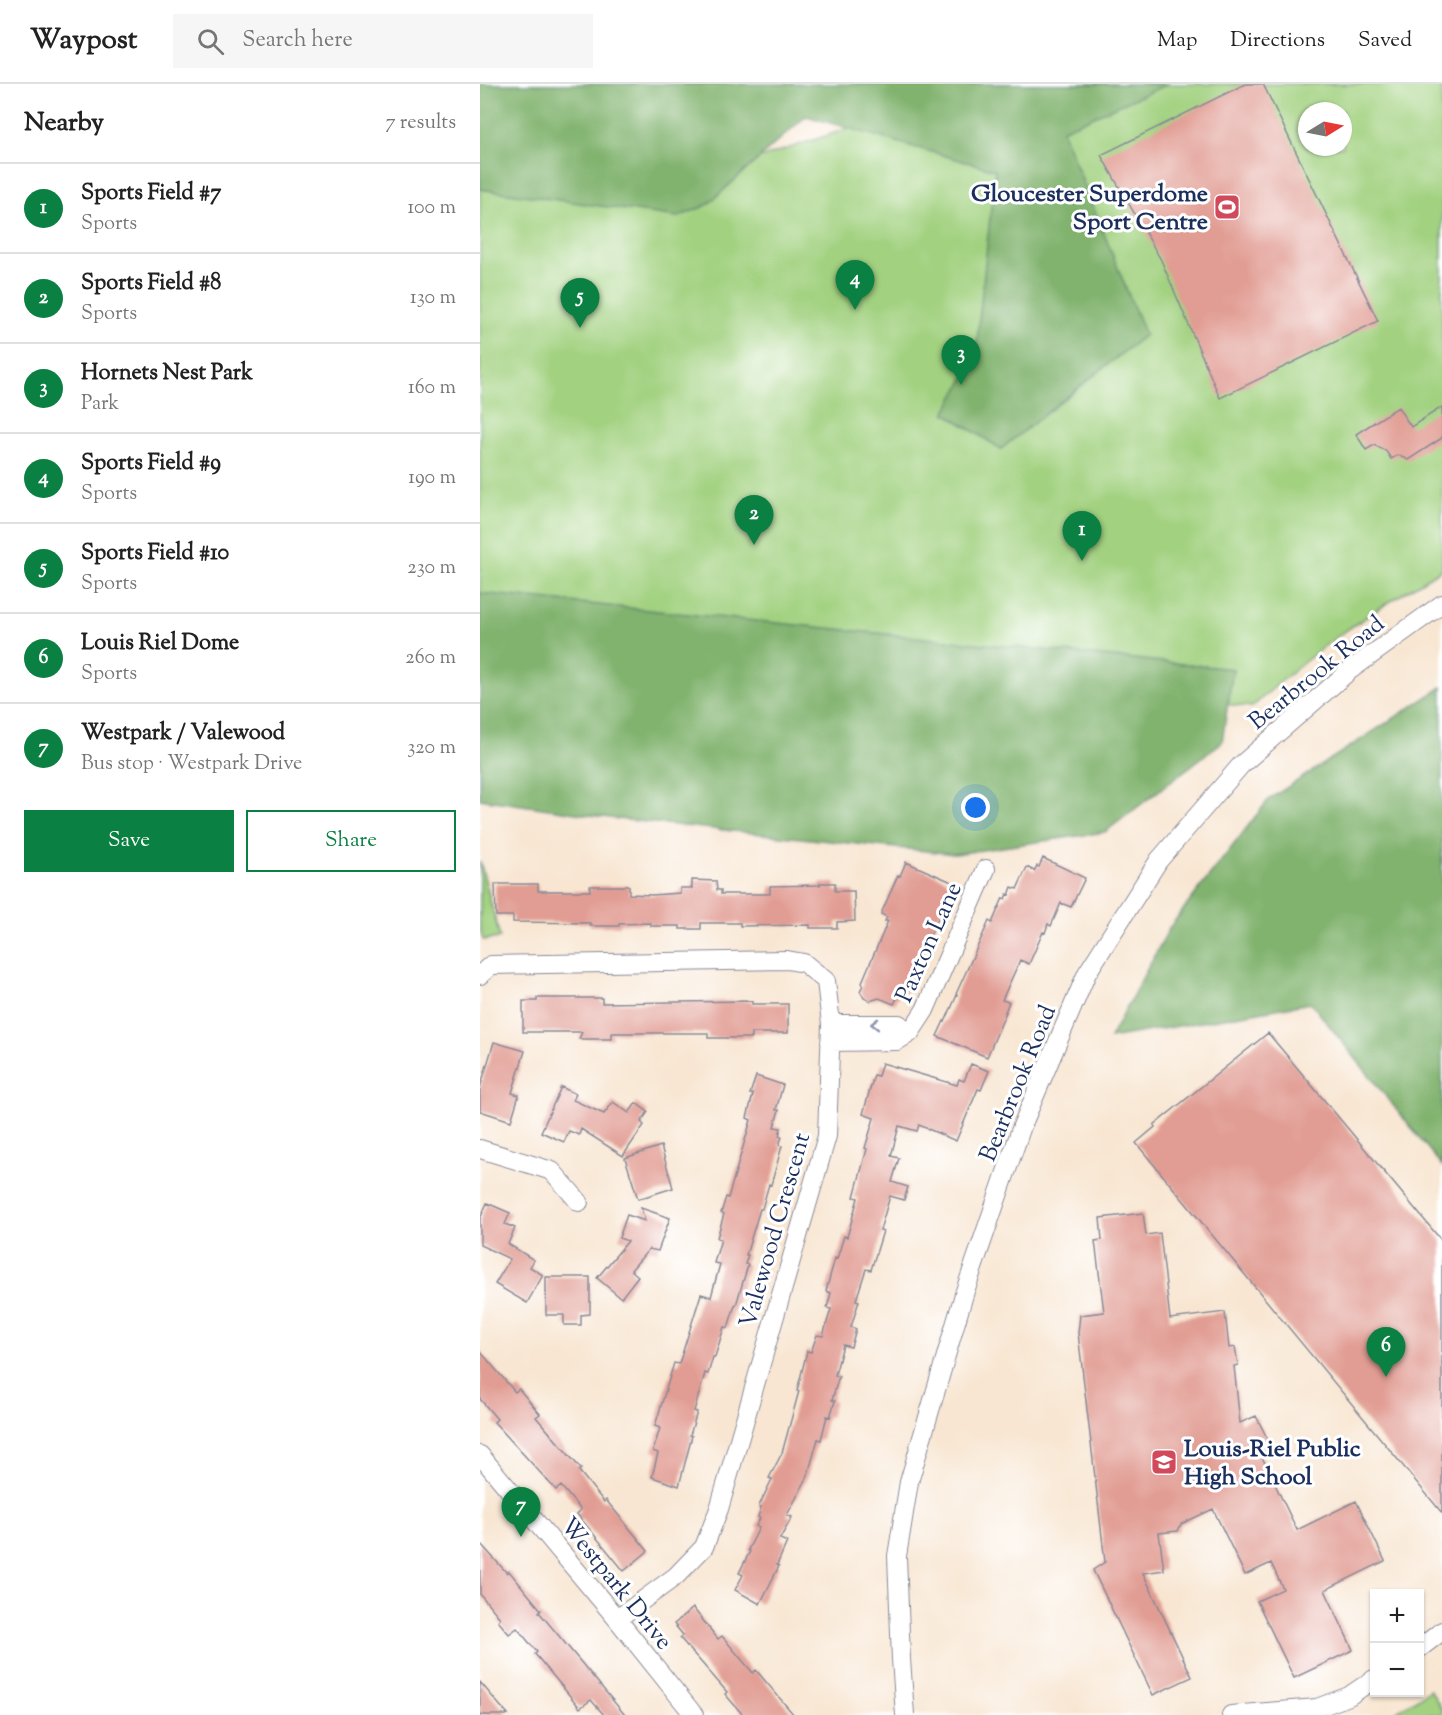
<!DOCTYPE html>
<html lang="en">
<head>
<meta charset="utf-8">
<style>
  :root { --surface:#fff; --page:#f6f6f6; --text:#222; --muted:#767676; --line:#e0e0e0; --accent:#0b8043 }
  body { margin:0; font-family:"Sorts Mill Goudy",serif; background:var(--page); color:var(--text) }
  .controls { position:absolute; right:18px; bottom:18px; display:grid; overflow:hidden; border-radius:0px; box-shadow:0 2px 4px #0004 }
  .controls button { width:54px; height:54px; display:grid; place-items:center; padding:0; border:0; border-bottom:2px solid var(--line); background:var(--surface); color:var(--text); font:30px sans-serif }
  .compass { position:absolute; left:818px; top:18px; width:54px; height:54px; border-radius:50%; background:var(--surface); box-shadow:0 2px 4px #0004; rotate:80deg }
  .you { position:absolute; left:496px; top:724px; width:21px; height:21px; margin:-15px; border:4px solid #fff; border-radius:50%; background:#1a73e8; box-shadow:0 0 0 9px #1a73e833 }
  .badge { display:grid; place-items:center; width:39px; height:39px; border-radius:50%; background:var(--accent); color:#fff; font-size:20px; font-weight:700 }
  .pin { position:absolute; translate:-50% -50px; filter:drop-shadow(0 2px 3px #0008) }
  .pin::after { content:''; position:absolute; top:32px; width:21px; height:18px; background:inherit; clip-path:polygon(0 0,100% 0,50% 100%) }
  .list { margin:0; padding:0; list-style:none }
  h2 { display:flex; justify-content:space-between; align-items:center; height:78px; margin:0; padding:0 24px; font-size:26px }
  h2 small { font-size:20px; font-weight:400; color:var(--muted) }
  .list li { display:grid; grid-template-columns:39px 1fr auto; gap:18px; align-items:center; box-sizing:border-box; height:90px; padding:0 24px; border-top:2px solid var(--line) }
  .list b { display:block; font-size:22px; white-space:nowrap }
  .list p { margin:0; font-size:20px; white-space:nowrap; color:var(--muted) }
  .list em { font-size:20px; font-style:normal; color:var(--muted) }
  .actions { display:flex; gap:12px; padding:18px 24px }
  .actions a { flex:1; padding:14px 0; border:2px solid var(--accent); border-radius:0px; text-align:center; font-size:21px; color:var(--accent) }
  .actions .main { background:var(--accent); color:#fff }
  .icon { flex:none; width:33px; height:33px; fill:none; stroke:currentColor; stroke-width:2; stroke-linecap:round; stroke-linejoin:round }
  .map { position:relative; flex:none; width:962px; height:1631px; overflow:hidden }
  header { display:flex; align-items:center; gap:36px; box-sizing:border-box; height:84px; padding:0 30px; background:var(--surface); border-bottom:2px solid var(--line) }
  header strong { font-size:28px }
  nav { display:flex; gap:33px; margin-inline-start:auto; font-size:21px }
  .search { width:420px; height:54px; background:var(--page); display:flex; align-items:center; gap:15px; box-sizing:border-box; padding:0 21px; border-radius:0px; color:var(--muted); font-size:22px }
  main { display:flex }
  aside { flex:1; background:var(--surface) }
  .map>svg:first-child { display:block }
</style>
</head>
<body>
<header>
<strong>Waypost</strong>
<div class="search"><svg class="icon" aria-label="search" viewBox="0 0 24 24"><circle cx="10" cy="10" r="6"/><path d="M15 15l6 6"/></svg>Search here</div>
<nav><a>Map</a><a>Directions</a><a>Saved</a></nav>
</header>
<main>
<aside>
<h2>Nearby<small>7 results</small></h2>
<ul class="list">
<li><span class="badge">1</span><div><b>Sports Field #7</b><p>Sports</p></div><em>100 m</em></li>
<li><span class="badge">2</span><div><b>Sports Field #8</b><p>Sports</p></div><em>130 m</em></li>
<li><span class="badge">3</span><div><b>Hornets Nest Park</b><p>Park</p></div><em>160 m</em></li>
<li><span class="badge">4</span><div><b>Sports Field #9</b><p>Sports</p></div><em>190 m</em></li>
<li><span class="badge">5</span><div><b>Sports Field #10</b><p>Sports</p></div><em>230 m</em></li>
<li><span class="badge">6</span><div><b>Louis Riel Dome</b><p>Sports</p></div><em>260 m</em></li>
<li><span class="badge">7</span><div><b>Westpark / Valewood</b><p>Bus stop · Westpark Drive</p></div><em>320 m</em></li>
</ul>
<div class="actions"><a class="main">Save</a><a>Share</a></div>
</aside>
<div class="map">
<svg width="962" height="1631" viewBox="0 0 962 1631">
  <rect width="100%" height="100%" fill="#fff"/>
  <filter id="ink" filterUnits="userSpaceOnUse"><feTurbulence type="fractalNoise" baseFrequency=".0167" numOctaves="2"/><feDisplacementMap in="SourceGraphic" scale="12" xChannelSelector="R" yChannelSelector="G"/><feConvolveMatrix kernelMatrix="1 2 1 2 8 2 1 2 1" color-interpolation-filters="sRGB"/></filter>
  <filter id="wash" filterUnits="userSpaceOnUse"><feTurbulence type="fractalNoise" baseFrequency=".008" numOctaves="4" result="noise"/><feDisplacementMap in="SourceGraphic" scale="24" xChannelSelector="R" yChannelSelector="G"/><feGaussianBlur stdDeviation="1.35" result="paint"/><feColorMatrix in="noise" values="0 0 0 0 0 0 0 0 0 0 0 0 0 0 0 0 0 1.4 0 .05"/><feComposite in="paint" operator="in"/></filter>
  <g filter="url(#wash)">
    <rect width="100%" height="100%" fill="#f8e6d2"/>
    <path fill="#a2d180" stroke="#5e806f" stroke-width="1.5" fill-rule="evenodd" d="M500,0H962V485C928,506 894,527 861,550C830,572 801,597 772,623L0,543V96L152,117ZM827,27H863V63H827Z
      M0,777L20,854L3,856L0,843Z
      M950,1606L962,1625V1631H911Z"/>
    <path fill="#81b36e" stroke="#4e7166" stroke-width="1.5" d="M0,0H688L582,46L665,251L521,365L465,329L495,275L515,86L326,32L227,121L198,133L0,105Z
      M0,509L753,585L742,658L625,748L475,770L137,735L0,715Z
      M962,603V1082L831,919L630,954L690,843L789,715Z"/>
    <g id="blocks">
      <path fill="#e19c93" d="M765,0H783L898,237L740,314L681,176L621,71Z
        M918,323L931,343L962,323V354L928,376L918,371L911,375L906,367L894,361L886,366L876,350Z
        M563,774L605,794L591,823L581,819L571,842L568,840L565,849L563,848L549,880L540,876L522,916L529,918L525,928H526L507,973L457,952L464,937L465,938L477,911L476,910L509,837L512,839L523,814L525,815L527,810L529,811L532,803L537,805L547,783L554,787L557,782L559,783Z
        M426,778L474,799L450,852L447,850L426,908L422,907L420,912H418L414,920L399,914L390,917L384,914L380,907L383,901L382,898L408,837H405L407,833L401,830L418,791L420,792Z
        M212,796L236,797L237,806H241V810H290V802L340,801V799H355V807H374L375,837L357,838V844H330V841L260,842V839H221V845H200V842H171V839L139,840V842H110V839L33,838V832H16L15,800H58V807H110V802H149V810L172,811L200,809V804H212Z
        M57,914H122V919L272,917V920H308V949H272V954H228V949H132V955H99L102,948H43V917H57Z
        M788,949L962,1157V1429L656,1059L675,1043L674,1041Z
        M14,958L45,967L32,1009L39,1011L31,1037L0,1027V1004Z
        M402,979L477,1001L479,995L484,997L491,980L509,987L501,1006L498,1005L476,1057L439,1041L437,1047L419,1042L411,1072L419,1074L412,1098L428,1103L424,1116L410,1112L400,1146L403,1147L391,1186L386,1185L376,1216L379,1217L371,1243L376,1245L371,1263L363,1261L355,1291L359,1292L352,1316L355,1317L350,1333L347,1332L341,1356L338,1355L327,1394L307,1431L312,1433L300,1455L307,1458L297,1481L299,1482L280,1520L255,1506L263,1491L259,1489L270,1467L268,1466L279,1444L276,1442L280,1434L278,1433L281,1423L279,1422L292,1395L289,1394L302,1369L319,1307H317L327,1267L331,1268L337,1251L343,1252L351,1225L347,1224L351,1209L346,1207L355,1174L357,1175L364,1152L367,1153L378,1114L374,1113L387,1065L385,1064L394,1034L383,1030L394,991L398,992Z
        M276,992L303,1001L296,1026H299L294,1043L301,1044L299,1052L302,1053L299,1061L302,1062L291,1101L289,1100L282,1125H280L266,1171H268L265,1180L268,1181L256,1221H255L248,1244L244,1243L235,1273H233L228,1290L225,1289L214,1327L217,1328L210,1351L212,1352L199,1402L172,1393L178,1369L173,1367L180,1344L175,1342L194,1279L199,1280L221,1210L231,1213L240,1180L234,1179L241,1155L237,1154L244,1130L241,1129L246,1113L248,1114L271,1036L267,1034L273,1010H270Z
        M81,1003L96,1010L93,1016L124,1030L133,1018L149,1029L156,1019L168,1028L161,1038L164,1041L143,1072L101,1045L99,1051L89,1047L84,1058L61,1048Z
        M181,1062L193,1104L158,1115L145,1074Z
        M7,1119L30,1129L25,1140L35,1144L28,1160L54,1176L50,1183L63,1191L47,1219L15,1200L30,1175L0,1161V1135Z
        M161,1124L190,1134L178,1167L169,1165L151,1186L158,1192L141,1214L117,1194L148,1157L139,1154L147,1131L165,1137Z
        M663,1129L666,1151L680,1149L690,1235L745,1228L749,1264L755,1263L758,1281L754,1282L760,1339L776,1332L792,1364L780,1369L817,1446L876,1417L905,1477L845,1506L873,1566L814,1594L777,1517L803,1505L791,1479L765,1491L733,1425L701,1440L698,1447L679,1449L684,1486L663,1489L712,1593L673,1611L613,1486L625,1478L598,1249L600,1231L624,1228L615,1157L622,1156L620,1134Z
        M66,1193H110V1230L101,1231V1241H84V1231H66Z
        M0,1267L35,1308L39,1305L60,1330L56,1333L101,1385L99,1387L124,1418L126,1416L168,1467L144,1487L97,1430L101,1426L81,1402L76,1406L14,1338L17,1335L0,1315Z
        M0,1459L27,1489L29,1487L61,1526L59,1528L145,1631H124L111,1616L100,1624L55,1570L57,1568L37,1544L29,1550L18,1537L20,1534L0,1510Z
        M213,1524L238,1555L242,1552L273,1589L276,1586L314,1631H263L245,1610L247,1608L200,1554L203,1551L194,1540Z
        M0,1598L28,1631H0Z"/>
    </g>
  </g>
  <g filter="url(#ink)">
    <use href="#blocks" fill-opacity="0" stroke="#8a8a98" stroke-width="1.5"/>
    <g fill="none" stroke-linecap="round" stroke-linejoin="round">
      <defs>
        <path id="minor" d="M0,891L11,881L307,876L324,879L346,897L351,940L347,1052L239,1425L224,1463L196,1492L137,1535
          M430,949L445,926L506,785
          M350,958L417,957L430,949L419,940H351
          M0,1065L72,1087L99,1118
          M0,1371L137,1535L214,1631
          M940,1564L962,1547
          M425,1631L421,1575L417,1472L429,1398L485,1207L542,1042L607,889L679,776L761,681L869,587L962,520
          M751,1631L837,1624L869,1612L894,1595"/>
      </defs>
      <use href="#minor" stroke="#8a8a98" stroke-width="20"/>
      <use href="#minor" stroke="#fff" stroke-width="18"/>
    </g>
    <defs><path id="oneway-chevron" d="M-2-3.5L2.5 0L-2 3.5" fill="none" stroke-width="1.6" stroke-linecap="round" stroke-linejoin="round" transform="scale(1.5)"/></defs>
    <use stroke="#8d97ae" href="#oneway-chevron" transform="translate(395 940) rotate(-180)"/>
  </g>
  <defs>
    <symbol id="stadium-square" viewBox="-11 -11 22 22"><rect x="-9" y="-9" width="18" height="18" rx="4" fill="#d1495b" stroke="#fff"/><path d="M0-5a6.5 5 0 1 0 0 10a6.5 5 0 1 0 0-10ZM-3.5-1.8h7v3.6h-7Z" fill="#fff"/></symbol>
    <symbol id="school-square" viewBox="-11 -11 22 22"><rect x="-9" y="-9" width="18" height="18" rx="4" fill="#d1495b" stroke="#fff"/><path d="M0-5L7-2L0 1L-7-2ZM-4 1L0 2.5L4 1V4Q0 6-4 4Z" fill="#fff"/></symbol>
  </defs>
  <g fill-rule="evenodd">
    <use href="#stadium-square" x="732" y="108" width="30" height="30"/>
    <use href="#school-square" x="669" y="1363" width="30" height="30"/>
  </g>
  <g text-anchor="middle" stroke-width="6" stroke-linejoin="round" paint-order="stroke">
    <g font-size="24" font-weight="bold" fill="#1b2f5e" stroke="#fff" text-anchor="end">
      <text x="728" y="117">Gloucester Superdome<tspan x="728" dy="28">Sport Centre</tspan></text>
      <text x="704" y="1372" text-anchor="start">Louis-Riel Public<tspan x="704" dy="28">High School</tspan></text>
    </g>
    <g font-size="24" fill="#1b2f5e" stroke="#fff">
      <text transform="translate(836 588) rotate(-39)" y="8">Bearbrook Road</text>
      <text transform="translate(448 858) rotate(-66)" y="8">Paxton Lane</text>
      <text transform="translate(537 999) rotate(-68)" y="8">Bearbrook Road</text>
      <text transform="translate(294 1146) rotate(-74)" y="8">Valewood Crescent</text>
      <text transform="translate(137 1499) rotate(51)" y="8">Westpark Drive</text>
    </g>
  </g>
</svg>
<div class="controls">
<button>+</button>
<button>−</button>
</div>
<svg class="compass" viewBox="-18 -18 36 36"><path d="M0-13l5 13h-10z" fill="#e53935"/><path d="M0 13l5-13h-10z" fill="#767676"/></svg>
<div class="you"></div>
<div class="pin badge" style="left:602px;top:477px">1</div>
<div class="pin badge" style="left:274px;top:461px">2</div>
<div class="pin badge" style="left:481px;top:301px">3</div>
<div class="pin badge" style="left:375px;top:226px">4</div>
<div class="pin badge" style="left:100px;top:244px">5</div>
<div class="pin badge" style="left:906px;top:1293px">6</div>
<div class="pin badge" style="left:41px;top:1453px">7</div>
</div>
</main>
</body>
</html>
